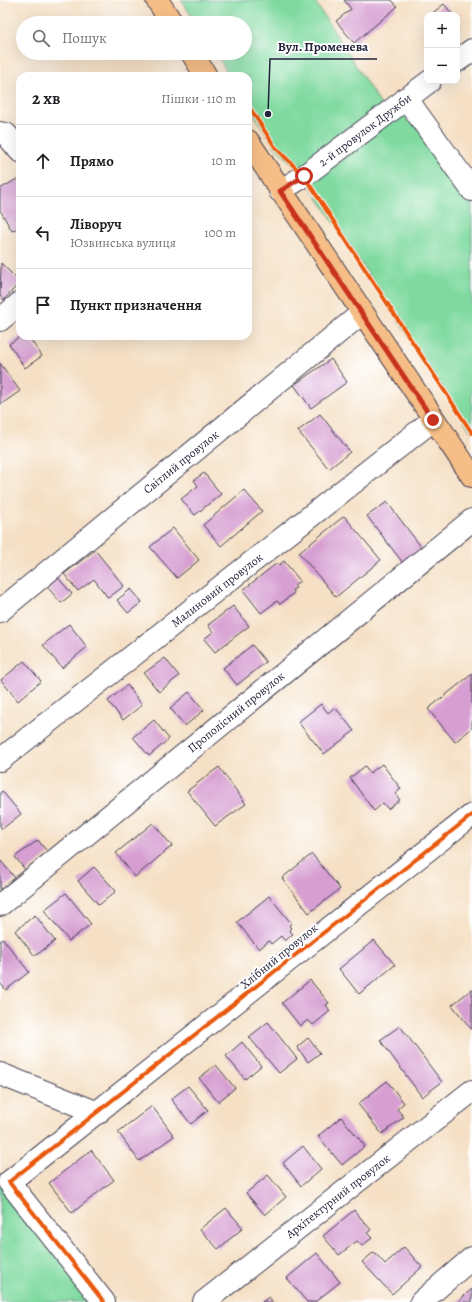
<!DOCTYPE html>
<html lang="uk">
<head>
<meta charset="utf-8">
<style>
  :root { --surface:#fff; --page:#f6f6f6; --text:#202124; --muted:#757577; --line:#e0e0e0 }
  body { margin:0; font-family:Alegreya,serif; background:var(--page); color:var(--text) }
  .controls { position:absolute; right:12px; top:12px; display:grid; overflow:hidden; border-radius:8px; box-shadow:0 4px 16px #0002 }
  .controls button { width:36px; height:36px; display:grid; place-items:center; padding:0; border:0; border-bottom:1px solid var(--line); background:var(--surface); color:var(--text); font:20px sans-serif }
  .stop { position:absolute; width:12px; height:12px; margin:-9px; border:3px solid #c8321e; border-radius:50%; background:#fff }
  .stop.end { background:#c8321e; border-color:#fff; box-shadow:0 1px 4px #0008 }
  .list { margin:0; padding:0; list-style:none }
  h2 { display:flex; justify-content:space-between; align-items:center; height:52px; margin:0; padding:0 16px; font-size:17px }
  h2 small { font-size:13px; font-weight:400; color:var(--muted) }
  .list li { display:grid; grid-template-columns:26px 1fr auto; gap:12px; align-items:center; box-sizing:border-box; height:72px; padding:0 16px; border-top:1px solid var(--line) }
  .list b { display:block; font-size:15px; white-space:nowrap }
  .list p { margin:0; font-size:13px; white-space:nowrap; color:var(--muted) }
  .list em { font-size:13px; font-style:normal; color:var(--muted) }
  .icon { flex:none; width:22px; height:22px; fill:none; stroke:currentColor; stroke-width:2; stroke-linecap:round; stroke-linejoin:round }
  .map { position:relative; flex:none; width:472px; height:1302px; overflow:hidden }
  .search { position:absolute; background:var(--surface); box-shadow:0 4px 16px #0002; left:16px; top:16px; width:236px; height:44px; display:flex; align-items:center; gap:10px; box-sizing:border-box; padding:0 14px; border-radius:22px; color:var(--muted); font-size:15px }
  .panel { position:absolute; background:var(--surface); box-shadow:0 4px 16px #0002; left:16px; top:72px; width:236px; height:268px; border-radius:12px }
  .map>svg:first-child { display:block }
</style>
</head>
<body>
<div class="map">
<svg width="472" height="1302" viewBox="0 0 472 1302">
  <rect width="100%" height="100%" fill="#fff"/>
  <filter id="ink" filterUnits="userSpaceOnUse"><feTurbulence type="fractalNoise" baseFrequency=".025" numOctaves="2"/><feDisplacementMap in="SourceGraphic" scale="8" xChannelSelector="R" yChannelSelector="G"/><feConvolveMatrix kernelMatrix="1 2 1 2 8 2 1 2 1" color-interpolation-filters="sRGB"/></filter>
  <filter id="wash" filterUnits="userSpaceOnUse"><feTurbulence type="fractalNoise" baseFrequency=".012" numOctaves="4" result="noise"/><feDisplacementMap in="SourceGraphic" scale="16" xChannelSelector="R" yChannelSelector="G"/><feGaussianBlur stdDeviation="0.9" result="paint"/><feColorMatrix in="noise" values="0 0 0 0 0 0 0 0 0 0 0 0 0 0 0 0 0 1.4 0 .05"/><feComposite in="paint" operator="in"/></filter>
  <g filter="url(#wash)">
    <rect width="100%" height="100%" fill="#f5e0c5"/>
    <path fill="#80daa0" stroke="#517e6e" d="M181,0H314L386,113L406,98L472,190V433L304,176L275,147L248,105V76H230L215,53H245V23H196Z
      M0,1173L9,1182L103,1302H0Z"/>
    <g id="blocks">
      <path fill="#d69ed1" d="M344,0H392L397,7L354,43L336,21L351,9Z
        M444,4L453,15H430Z
        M17,179L20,185V227L12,231L0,210V189Z
        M1,263L20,282L4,300L0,296Z
        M21,336H28L42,356L25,368L9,344Z
        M331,359L347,382L311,408L294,385Z
        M0,363L20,391L0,405Z
        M320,414L350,452L329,469L298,431Z
        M204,473L221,494L195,515L181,499L198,486L194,480Z
        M244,490L262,511L221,546L203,525Z
        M387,502L422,548L403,563L367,516Z
        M344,516L381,560L336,597L299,553Z
        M173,528L199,560L177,578L150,547Z
        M95,550L124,586L108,598L94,579L78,591L64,574Z
        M284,561L300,581L294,585L296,588L292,590L294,593L280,604L277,601L261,613L243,590L277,563L279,565Z
        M55,574L72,594L61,603L44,583Z
        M131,589L142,602L128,613L117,600Z
        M233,606L249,626L215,652L204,639L213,632L208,625Z
        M69,624L87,647L62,668L43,645Z
        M252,645L266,662L237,685L223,668Z
        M165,658L179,676L159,692L144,673Z
        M24,661L41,681L18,701L1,680Z
        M472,674V728L455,742L428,709Z
        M127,685L142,705L123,720L108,701Z
        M189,692L204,710L185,726L170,708Z
        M321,704L328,713L335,707L354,731L324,754L298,722Z
        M154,720L169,739L149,756L133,737Z
        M382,764L401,789L395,794L400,800L388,809L383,803L374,811L350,778L365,766L370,773Z
        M219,767L246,804L215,826L187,791Z
        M2,791L21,814L2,829L0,826V793Z
        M153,823L172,846L135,877L116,853Z
        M38,840L49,854L27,872L15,857Z
        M312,854L340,889L309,913L282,878Z
        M0,860L16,879L1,891L0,890Z
        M94,867L116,891L99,905L78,881Z
        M66,893L91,924L69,941L44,910Z
        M269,896L291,923L289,926L291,928L289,930L293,934L285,941L281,936L271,944L269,941L259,949L237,922Z
        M35,915L55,941L35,956L15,931Z
        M3,939L29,972L6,990L0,983V941Z
        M374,940L395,965L359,994L339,969Z
        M310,980L329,1003L326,1005L330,1011L313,1025L308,1020L300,1026L282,1003Z
        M472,989V1030L452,1005Z
        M268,1022L297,1059L279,1073L249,1037Z
        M400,1026L442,1082L422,1097L380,1040Z
        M308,1038L320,1053L308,1062L297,1047Z
        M242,1042L261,1066L245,1079L226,1056Z
        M216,1065L235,1088L218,1102L199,1078Z
        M387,1081L404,1103L397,1109L404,1117L382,1134L358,1104Z
        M188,1086L208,1110L191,1124L171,1099Z
        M152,1106L174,1136L139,1161L118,1132Z
        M341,1117L365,1146L342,1165L318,1136Z
        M303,1146L321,1169L301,1186L283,1163Z
        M91,1150L114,1180L72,1213L49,1183Z
        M268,1175L286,1197L265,1215L246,1193Z
        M226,1208L243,1228L218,1249L200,1229Z
        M354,1210L371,1230L367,1233L372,1238L362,1246L357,1241L339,1255L323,1236Z
        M404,1247L422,1267L392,1294L362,1262L374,1252L385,1264Z
        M317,1253L340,1282L315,1302H307L287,1278Z
        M472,1289V1302H457Z
        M269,1297L273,1302H262Z"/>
    </g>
  </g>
  <g filter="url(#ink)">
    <use href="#blocks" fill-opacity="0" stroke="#423e50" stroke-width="1"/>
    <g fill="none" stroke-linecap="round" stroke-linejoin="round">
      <defs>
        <path id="minor" d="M457,61L472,50
          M406,98L472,190
          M0,133L6,134L20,151
          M280,191L304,176L430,81
          M0,320L20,303
          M0,611L362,313
          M0,760L433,420
          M0,905L472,520
          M0,1074L98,1113
          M104,1302L9,1182L472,815
          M204,1302L472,1091
          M421,1302L472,1258"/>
        <path id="major" d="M157,0L172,23
          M192,53L206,76
          M248,141L472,476"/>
      </defs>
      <use href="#minor" stroke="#423e50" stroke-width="24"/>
      <use href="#major" stroke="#423e50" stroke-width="24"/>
      <use href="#minor" stroke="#fff" stroke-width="22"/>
      <use href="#major" stroke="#f6be87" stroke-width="22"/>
      <defs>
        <path id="cycleway" d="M248,105L275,147L304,176L472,433
          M104,1302L9,1182L472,815"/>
      </defs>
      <use href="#cycleway" stroke="#fff" stroke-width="6"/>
      <use href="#cycleway" stroke="#e8590c" stroke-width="4"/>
    </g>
  </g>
  <g fill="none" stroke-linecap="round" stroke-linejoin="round" filter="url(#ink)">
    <path stroke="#c8321e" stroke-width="5" d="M304,176L280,191L433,420"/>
  </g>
  <g text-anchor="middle" stroke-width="4" stroke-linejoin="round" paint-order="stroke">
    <g font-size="12" fill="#22223b" stroke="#fff">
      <text transform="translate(365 130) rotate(-37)" y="4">2-й провулок Дружби</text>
      <text transform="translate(181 462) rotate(-39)" y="4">Світлий провулок</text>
      <text transform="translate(217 590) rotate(-38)" y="4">Малиновий провулок</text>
      <text transform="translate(236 712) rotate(-39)" y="4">Прополісний провулок</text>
      <text transform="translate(279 956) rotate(-39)" y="4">Хлібний провулок</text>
      <text transform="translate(338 1196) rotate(-38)" y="4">Архітектурний провулок</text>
    </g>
  </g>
  <path fill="none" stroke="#22223b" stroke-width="1.5" d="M268 114L270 59H377"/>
  <circle fill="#22223b" stroke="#fff" stroke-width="1.5" cx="268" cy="114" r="4"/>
  <g font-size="13" text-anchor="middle" font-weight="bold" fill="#22223b" stroke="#fff" stroke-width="4" stroke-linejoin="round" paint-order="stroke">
    <text x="323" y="51">Вул. Променева</text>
  </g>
</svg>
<div class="controls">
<button>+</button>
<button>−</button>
</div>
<div class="stop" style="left:304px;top:176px"></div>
<div class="stop end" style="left:433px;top:420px"></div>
<div class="search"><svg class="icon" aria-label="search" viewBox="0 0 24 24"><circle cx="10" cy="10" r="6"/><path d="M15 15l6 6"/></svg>Пошук</div>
<section class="panel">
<h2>2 хв<small>Пішки · 110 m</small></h2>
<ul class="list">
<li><svg class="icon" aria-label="ahead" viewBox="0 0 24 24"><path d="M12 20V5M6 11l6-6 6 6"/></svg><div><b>Прямо</b></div><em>10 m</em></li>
<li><svg class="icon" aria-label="left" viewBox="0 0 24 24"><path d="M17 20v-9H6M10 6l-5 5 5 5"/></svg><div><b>Ліворуч</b><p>Юзвинська вулиця</p></div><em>100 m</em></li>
<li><svg class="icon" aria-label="arrive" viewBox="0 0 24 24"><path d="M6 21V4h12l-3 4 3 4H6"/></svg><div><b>Пункт призначення</b></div></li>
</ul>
</section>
</div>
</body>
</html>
